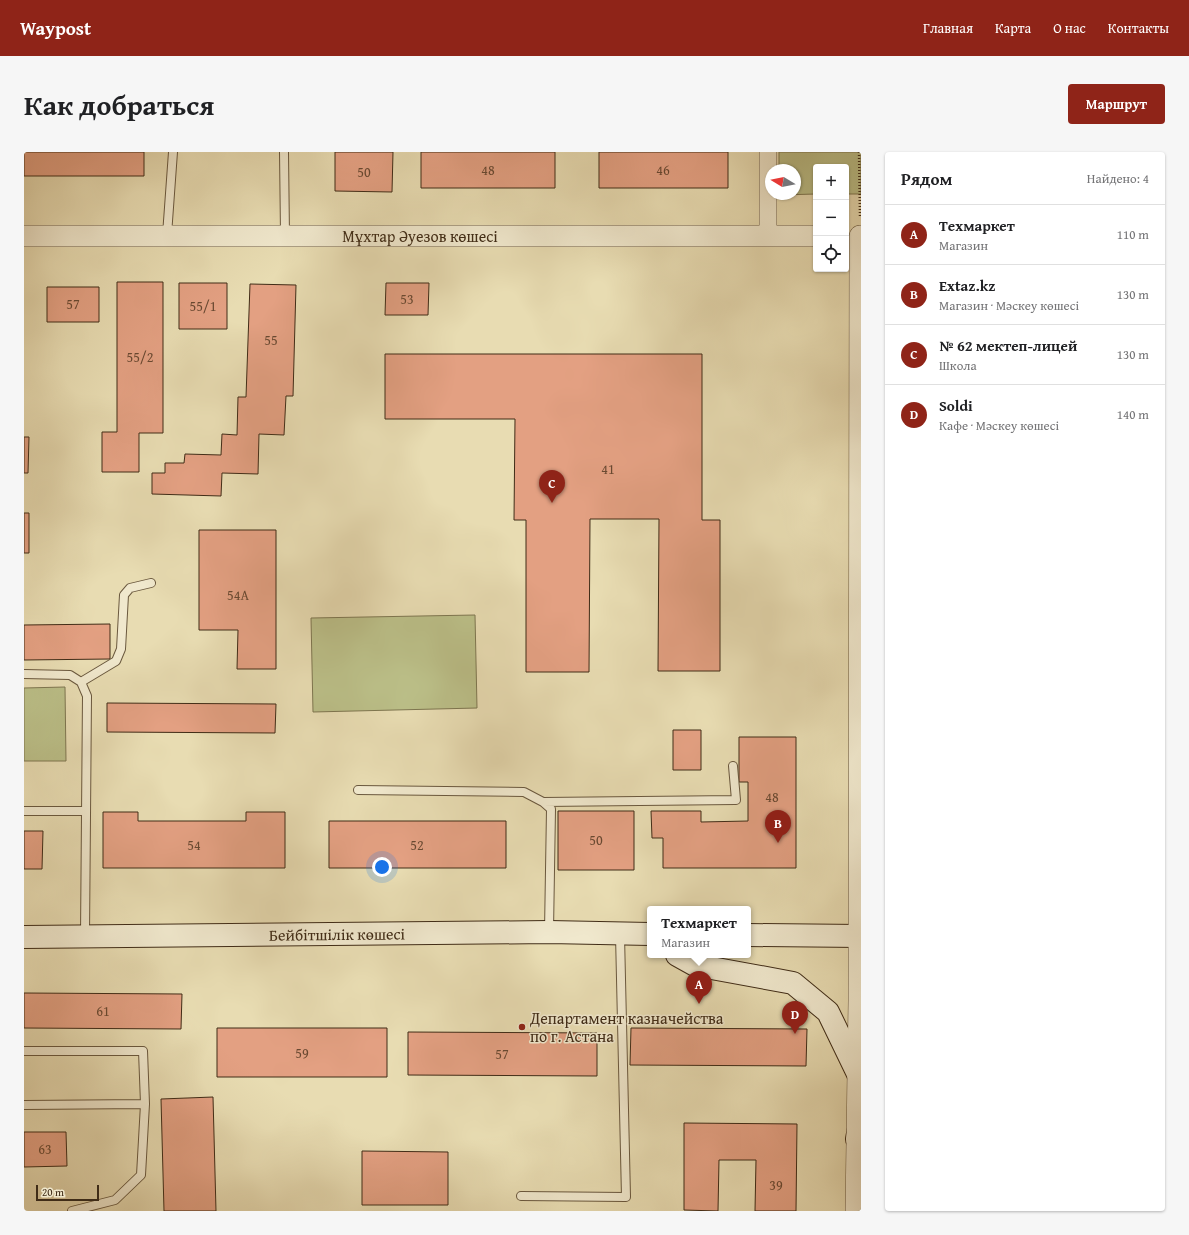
<!DOCTYPE html>
<html lang="ru">
<head>
<meta charset="utf-8">
<style>
  :root { --surface:#fff; --page:#f6f6f6; --text:#202124; --muted:#757577; --line:#e0e0e0; --accent:#8f2418 }
  body { margin:0; font-family:"Gentium Book Plus",serif; background:var(--page); color:var(--text) }
  .controls { position:absolute; right:12px; top:12px; display:grid; overflow:hidden; border-radius:4px; box-shadow:0 1px 3px #0004 }
  .controls button { width:36px; height:36px; display:grid; place-items:center; padding:0; border:0; border-bottom:1px solid var(--line); background:var(--surface); color:var(--text); font:20px sans-serif }
  .compass { position:absolute; left:741px; top:12px; width:36px; height:36px; border-radius:50%; background:var(--surface); box-shadow:0 1px 3px #0004; rotate:280deg }
  .scale { position:absolute; left:12px; bottom:10px; width:63px; box-sizing:border-box; padding-left:4px; border:2px solid #402c17; border-top:0; font-size:11px; line-height:14px; white-space:nowrap; color:#402c17; -webkit-text-stroke:3px #f0e8cd; paint-order:stroke }
  .you { position:absolute; left:358px; top:715px; width:14px; height:14px; margin:-10px; border:3px solid #fff; border-radius:50%; background:#1a73e8; box-shadow:0 0 0 6px #1a73e833 }
  .badge { display:grid; place-items:center; width:26px; height:26px; border-radius:50%; background:var(--accent); color:#fff; font-size:13px; font-weight:700 }
  .pin { position:absolute; translate:-50% -33px; filter:drop-shadow(0 1px 2px #0008) }
  .pin::after { content:''; position:absolute; top:21px; width:14px; height:12px; background:inherit; clip-path:polygon(0 0,100% 0,50% 100%) }
  .popup { position:absolute; left:623px; top:754px; width:104px; height:52px; box-sizing:border-box; display:grid; place-content:center; border-radius:4px; background:var(--surface); filter:drop-shadow(0 1px 3px #0005); font-size:13px; white-space:nowrap; color:var(--muted) }
  .popup b { font-size:15px; color:var(--text) }
  .popup::after { content:''; position:absolute; left:50%; top:100%; margin-left:-8px; border:8px solid transparent; border-top-color:var(--surface) }
  .list { margin:0; padding:0; list-style:none }
  h2 { display:flex; justify-content:space-between; align-items:center; height:52px; margin:0; padding:0 16px; font-size:17px }
  h2 small { font-size:13px; font-weight:400; color:var(--muted) }
  .list li { display:grid; grid-template-columns:26px 1fr auto; gap:12px; align-items:center; box-sizing:border-box; height:60px; padding:0 16px; border-top:1px solid var(--line) }
  .list b { display:block; font-size:15px; white-space:nowrap }
  .list p { margin:0; font-size:13px; white-space:nowrap; color:var(--muted) }
  .list em { font-size:13px; font-style:normal; color:var(--muted) }
  .icon { flex:none; width:22px; height:22px; fill:none; stroke:currentColor; stroke-width:2; stroke-linecap:round; stroke-linejoin:round }
  .map { position:relative; flex:none; width:837px; height:1059px; overflow:hidden; border-radius:4px }
  header { display:flex; align-items:center; gap:24px; box-sizing:border-box; height:56px; padding:0 20px; background:var(--accent); color:#fff }
  header strong { font-size:19px }
  nav { display:flex; gap:22px; margin-inline-start:auto; font-size:14px }
  .intro { display:flex; align-items:center; justify-content:space-between; box-sizing:border-box; height:96px; padding:0 24px }
  h1 { margin:0; font-size:28px }
  .button { padding:10px 18px; border-radius:4px; background:var(--accent); color:#fff; font-size:14px; font-weight:700 }
  main { display:flex; gap:24px; padding:0 24px }
  aside { flex:1; background:var(--surface); border-radius:4px; box-shadow:0 1px 3px #0004 }
  .map>svg:first-child { display:block }
</style>
</head>
<body>
<header>
<strong>Waypost</strong>
<nav><a>Главная</a><a>Карта</a><a>О нас</a><a>Контакты</a></nav>
</header>
<div class="intro"><h1>Как добраться</h1><a class="button">Маршрут</a></div>
<main>
<div class="map">
<svg width="837" height="1059" viewBox="0 0 837 1059">
  <rect width="100%" height="100%" fill="#e8dcb2"/>
  <filter id="stains"><feTurbulence type="fractalNoise" baseFrequency=".005" numOctaves="4"/><feColorMatrix values="0 0 0 0 .2 0 0 0 0 .09 0 0 0 0 .02 0 0 0 .5 -.17"/></filter>
  <radialGradient id="worn" r=".72"><stop offset=".6" stop-color="#630" stop-opacity="0"/><stop offset="1" stop-color="#630" stop-opacity=".3"/></radialGradient>
  <path fill="#bbbf88" stroke="#7e7650" d="M755,0H837V42H822V15H792V42L755,43L771,42V18H755Z
    M451,463L453,556L289,560L287,466Z
    M41,535L42,609H0V536Z"/>
  <path fill="#e3a082" stroke="#402c17" d="M0,0H120V24H0Z
    M311,0H369L368,40L311,39Z
    M397,0H531V36H397Z
    M575,0H704V36H575Z
    M93,130H139V281H115V320H78V280H93Z
    M155,131H203V177H155Z
    M362,131H405L404,163H361Z
    M226,132L272,133L269,244H262L260,283L235,282L234,322L198,321L197,344L128,342V321H141V311H160L161,302L197,303L198,282L213,283L214,245H222Z
    M23,135H75V170H23Z
    M361,202H678V368H696V519H634L635,367H566L565,520H502V368H490L491,267H361Z
    M0,285H5L4,321H0Z
    M0,361H5V401H0Z
    M175,378H252V517H213L214,478H175Z
    M86,472V507L0,508V473Z
    M83,551L252,552L251,581L83,580Z
    M649,578H677V618H649Z
    M715,585H772V716H639V686H628L627,659H677V670L724,669V630H715Z
    M534,659H610V718H534Z
    M79,660H114V669H222V660H261V716H79Z
    M305,669H482V716H305Z
    M0,679H19L18,717H0Z
    M0,841L158,842L157,877L0,876Z
    M193,876H363V925H193Z
    M607,876L783,877L782,914L606,913Z
    M384,880L573,881V924L384,923Z
    M189,945L192,1059H140L137,947Z
    M660,971L773,972L772,1059H731L732,1008H695L694,1059L660,1058Z
    M0,980H42L43,1014L0,1015Z
    M338,999L424,1000V1053H338Z"/>
  <g fill="none" stroke-linecap="round" stroke-linejoin="round">
    <defs>
      <path id="service" d="M260,0L261,83
        M143,83L149,0
        M0,522L46,523L57,530L63,544L61,783
        M57,530L92,509L97,497L100,443L106,436L127,431
        M334,638L500,640L519,650L712,648L709,614
        M519,650L527,657L525,779
        M0,659H62
        M0,899H119L121,952L117,1023L91,1048L48,1059
        M0,953L121,952
        M497,1044L602,1045L596,783"/>
      <path id="minor" d="M744,83V0"/>
      <g id="tertiary">
        <path id="s1" d="M0,84H792"/>
        <path d="M832,1059L835,849L836,84"/>
      </g>
      <g id="secondary">
        <path d="M724,783L837,784"/>
        <path id="s2" d="M0,785L525,780L626,782"/>
        <path d="M653,803L671,813L769,831L804,860L834,922"/>
        <path d="M833,987L837,966"/>
      </g>
    </defs>
    <use href="#service" stroke="#6a583e" stroke-width="10"/>
    <use href="#minor" stroke="#6a583e" stroke-width="18"/>
    <use href="#tertiary" stroke="#6a583e" stroke-width="22"/>
    <use href="#secondary" stroke="#402c17" stroke-width="24"/>
    <path stroke="#402c17" stroke-width="2.5" stroke-dasharray="1 2" stroke-linecap="butt" d="M835,0L836,64"/>
    <use href="#service" stroke="#f0e8cd" stroke-width="8"/>
    <use href="#minor" stroke="#f0e8cd" stroke-width="17"/>
    <use href="#tertiary" stroke="#f0e8cd" stroke-width="21"/>
    <use href="#secondary" stroke="#f0e8cd" stroke-width="22"/>
  </g>
  <circle fill="#8f2418" stroke="#f0e8cd" stroke-width="1.5" cx="498" cy="875" r="4"/>
  <g text-anchor="middle" stroke-width="3" stroke-linejoin="round" paint-order="stroke">
    <g font-size="14" fill="#694932">
      <text x="464" y="23">48</text>
      <text x="639" y="23">46</text>
      <text x="340" y="25">50</text>
      <text x="383" y="152">53</text>
      <text x="49" y="157">57</text>
      <text x="179" y="159">55/1</text>
      <text x="247" y="193">55</text>
      <text x="116" y="210">55/2</text>
      <text x="584" y="322">41</text>
      <text x="214" y="448">54А</text>
      <text x="748" y="650">48</text>
      <text x="572" y="693">50</text>
      <text x="170" y="698">54</text>
      <text x="393" y="698">52</text>
      <text x="79" y="864">61</text>
      <text x="278" y="906">59</text>
      <text x="478" y="907">57</text>
      <text x="21" y="1002">63</text>
      <text x="752" y="1038">39</text>
    </g>
    <g font-size="16" fill="#402c17" stroke="#f0e8cd">
      <text dy="6" stroke="none"><textPath href="#s1" startOffset="396">Мұхтар Әуезов көшесі</textPath></text>
      <text dy="6" stroke="none"><textPath href="#s2" startOffset="313">Бейбітшілік көшесі</textPath></text>
    </g>
    <g font-size="16" fill="#402c17" stroke="#f0e8cd" text-anchor="start">
      <text x="506" y="872">Департамент казначейства<tspan x="506" dy="18">по г. Астана</tspan></text>
    </g>
  </g>
  <rect width="100%" height="100%" filter="url(#stains)"/>
  <rect width="100%" height="100%" fill="url(#worn)"/>
</svg>
<div class="controls">
<button>+</button>
<button>−</button>
<button><svg class="icon" aria-label="locate" viewBox="0 0 24 24"><circle cx="12" cy="12" r="6"/><path d="M12 2v4M12 18v4M2 12h4M18 12h4"/></svg></button>
</div>
<svg class="compass" viewBox="-18 -18 36 36"><path d="M0-13l5 13h-10z" fill="#e53935"/><path d="M0 13l5-13h-10z" fill="#757577"/></svg>
<div class="scale">20 m</div>
<div class="you"></div>
<div class="pin badge" style="left:675px;top:852px">A</div>
<div class="popup"><b>Техмаркет</b>Магазин</div>
<div class="pin badge" style="left:754px;top:691px">B</div>
<div class="pin badge" style="left:528px;top:351px">C</div>
<div class="pin badge" style="left:771px;top:882px">D</div>
</div>
<aside>
<h2>Рядом<small>Найдено: 4</small></h2>
<ul class="list">
<li><span class="badge">A</span><div><b>Техмаркет</b><p>Магазин</p></div><em>110 m</em></li>
<li><span class="badge">B</span><div><b>Extaz.kz</b><p>Магазин · Мәскеу көшесі</p></div><em>130 m</em></li>
<li><span class="badge">C</span><div><b>№ 62 мектеп-лицей</b><p>Школа</p></div><em>130 m</em></li>
<li><span class="badge">D</span><div><b>Soldi</b><p>Кафе · Мәскеу көшесі</p></div><em>140 m</em></li>
</ul>
</aside>
</main>
</body>
</html>
